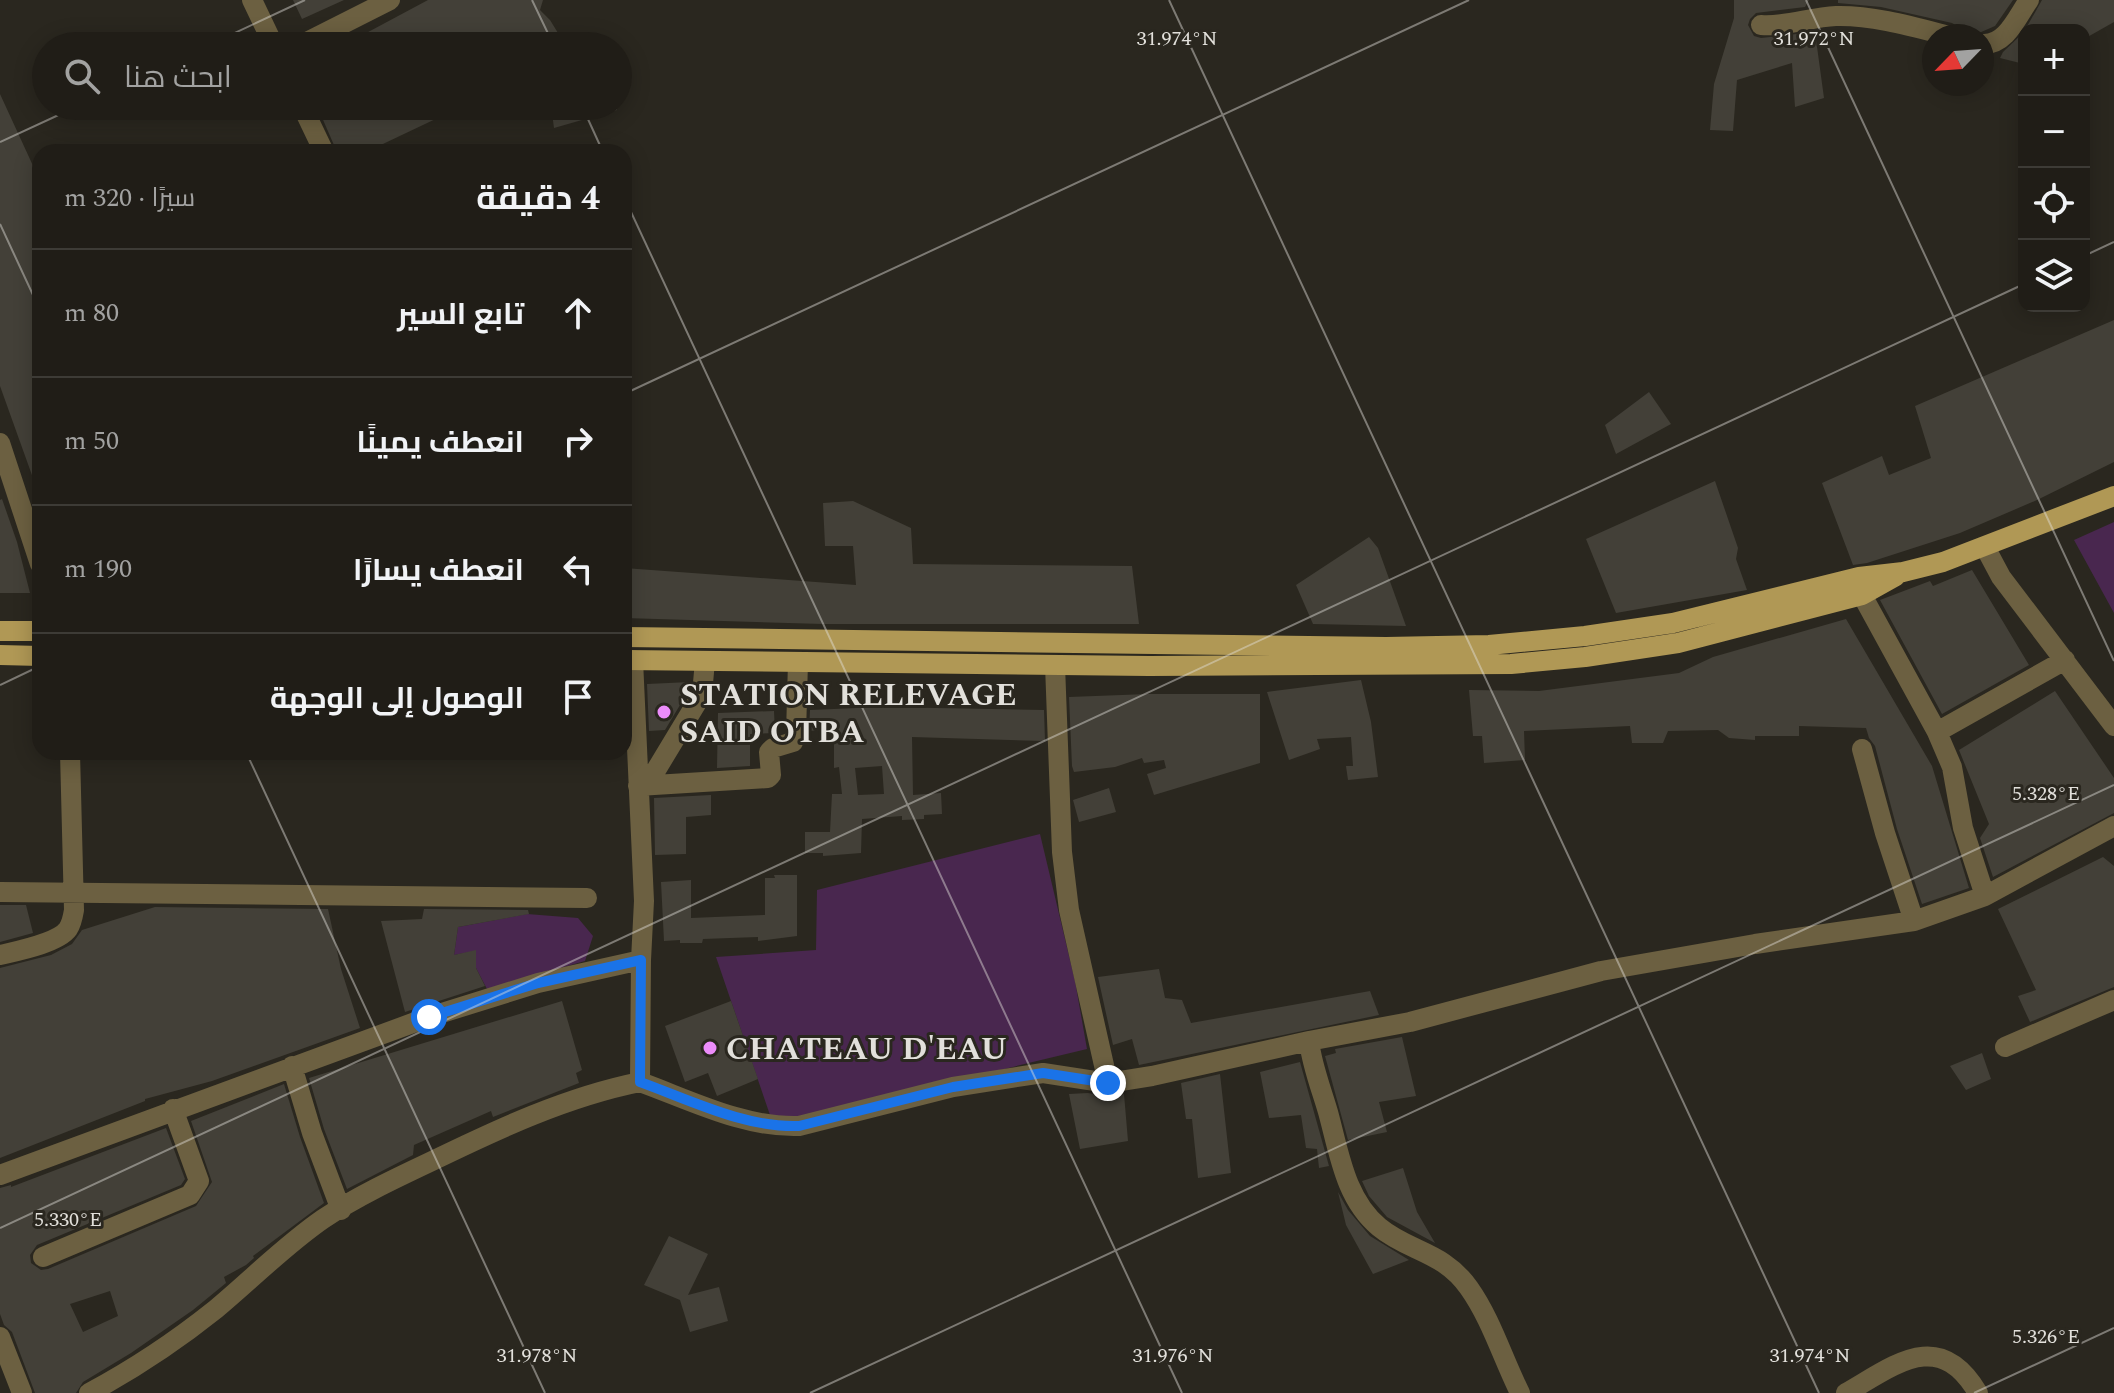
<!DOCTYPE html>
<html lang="ar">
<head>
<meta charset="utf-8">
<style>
  :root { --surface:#201d17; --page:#2d2a24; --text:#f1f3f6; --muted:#a2a2a1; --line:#3d3b36 }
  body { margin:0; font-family:Spectral,Cairo,serif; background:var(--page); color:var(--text); direction:rtl }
  .controls { position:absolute; right:24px; top:24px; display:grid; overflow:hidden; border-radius:16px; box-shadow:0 4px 20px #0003 }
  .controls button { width:72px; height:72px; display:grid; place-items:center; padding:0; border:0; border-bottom:2px solid var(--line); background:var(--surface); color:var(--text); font:40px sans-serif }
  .compass { position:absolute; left:1922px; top:24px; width:72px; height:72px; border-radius:50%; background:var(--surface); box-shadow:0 4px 20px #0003; rotate:245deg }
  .stop { position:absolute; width:24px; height:24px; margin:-18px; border:6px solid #1a73e8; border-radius:50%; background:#fff }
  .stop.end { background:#1a73e8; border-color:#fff; box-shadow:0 2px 8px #0008 }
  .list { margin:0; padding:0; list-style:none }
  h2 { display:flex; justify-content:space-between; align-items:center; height:104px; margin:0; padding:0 32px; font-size:34px }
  h2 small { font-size:26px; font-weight:400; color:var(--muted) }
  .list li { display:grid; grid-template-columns:52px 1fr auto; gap:24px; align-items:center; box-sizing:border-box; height:128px; padding:0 32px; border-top:2px solid var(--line) }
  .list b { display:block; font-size:30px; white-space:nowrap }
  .list em { font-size:26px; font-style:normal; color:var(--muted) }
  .icon { flex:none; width:44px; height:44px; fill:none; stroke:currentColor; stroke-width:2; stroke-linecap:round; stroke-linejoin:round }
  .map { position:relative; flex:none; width:2114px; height:1393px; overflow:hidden; direction:ltr }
  .search { position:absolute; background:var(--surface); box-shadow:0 4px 20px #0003; left:32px; top:32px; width:600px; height:88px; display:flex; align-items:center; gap:20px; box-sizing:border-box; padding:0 28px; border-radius:44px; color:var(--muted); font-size:30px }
  .panel { position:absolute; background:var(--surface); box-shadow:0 4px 20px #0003; left:32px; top:144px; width:600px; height:616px; border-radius:24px; direction:rtl }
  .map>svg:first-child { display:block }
</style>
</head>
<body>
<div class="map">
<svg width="2114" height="1393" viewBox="0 0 2114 1393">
  <rect width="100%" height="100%" fill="#2a271f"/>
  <path fill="#49274f" d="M2114,522V613L2074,540Z
    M1040,834L1075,981L1087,1049L780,1123L771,1118L716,957L816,950L817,890Z
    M527,914L578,918L593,936L585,961L487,989L476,968V951L454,955L458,927Z"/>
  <path fill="#434038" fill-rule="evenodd" d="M293,0H344L302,19Z
    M428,0H543L540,10L550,20L566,46H342Z
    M1734,0H1809L1805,7L1756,13L1750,19L1748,25L1754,36L1761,38L1815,32L1824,98L1795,107L1792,63L1737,80L1733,131L1710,130L1714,84L1734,18Z
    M1838,0H2013L1995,26L1972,36L1962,34L1959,27L1952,23L1881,7L1838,3Z
    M2042,0H2114V22L2084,39V30H2025Z
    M2024,32V64L2000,58L2003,52Z
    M0,94L40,181L38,492L0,386Z
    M317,106H463L366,152H337Z
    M551,106H616L617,110L554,128Z
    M2114,320V462L2037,500L1960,533L1867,563L1853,565L1822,483L1882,456L1889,475L1931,458L1915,406Z
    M1649,392L1671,424L1616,454L1605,425Z
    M1715,481L1738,548L1736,559L1747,590L1616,613L1586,539Z
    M2,499L17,542L30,593H0V500Z
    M853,501L911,528L913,564L1132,566L1139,624H823L624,618V568L856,585L853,546H825L823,503Z
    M1369,537L1378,548L1406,626L1313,624L1296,585Z
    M1972,570L2029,665L1942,714L1880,600L1930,581L1933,586Z
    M1846,619L1932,766L1969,888L1922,904L1897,829L1875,746L1869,738L1866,728L1799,726V736H1755V740L1729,738L1718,730L1668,731L1663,743H1632L1630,726L1524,731L1525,760L1484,763L1482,736H1473L1469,690L1539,691L1679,673L1713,657Z
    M1361,680L1371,722L1378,777L1348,780L1346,766H1353L1351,737L1317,739L1320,749L1289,760L1267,692Z
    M690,682L689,690L665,730L649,731L647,684Z
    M2055,691L2114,778V813L1993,877L1980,838L1989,824L1959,750Z
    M1148,694H1260V763L1154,795L1147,774L1166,768L1164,760L1144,763L1142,758L1115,767L1074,772L1072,766L1069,697Z
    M881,707L1044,710L1045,741L912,737L913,795L941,793L942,814L924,815V819L902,820V816L862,819L861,853L823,856V853H805V832H830L832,794H842L839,767L834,768V729L809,731L810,710ZM882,766L884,794L858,795L855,768Z
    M774,711L775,733L750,734V766L717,768L718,713Z
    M1109,788L1116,812L1079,822L1073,800Z
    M711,795V815L686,817V854L655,855L654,798Z
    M2103,857L2114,866V987L2030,1022L2018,996L2036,990L1998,909Z
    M774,875H797V936L758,941V937L703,939L702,943H680V940L664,941L661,882L691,880V918L765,915V878H775Z
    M0,905H26L33,933L0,942Z
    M155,907L328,909L341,969L360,1028L212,1081L145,1099V1101L0,1158V968L51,955L72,944L82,930Z
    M424,909L528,910L529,914L458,927L454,955L476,950V968L485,986L405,1012L381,921L422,919Z
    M1159,969L1165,998L1182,1000L1191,1023L1370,991L1379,1015L1139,1065L1132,1039L1113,1045L1098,977Z
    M562,1001L582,1070L576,1073L579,1083L493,1117L491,1111L414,1145L413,1155L347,1189L324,1129L309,1078Z
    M731,1001L758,1079L717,1096L708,1073L685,1082L665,1026Z
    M1402,1037L1416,1096L1379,1102L1387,1132L1348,1140L1325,1056L1336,1053L1335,1049Z
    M1982,1053L1991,1079L1966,1090L1950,1066Z
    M1300,1062L1329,1166L1319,1168L1317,1149L1306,1148L1301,1115L1269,1118L1260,1072Z
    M1220,1074L1231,1173L1198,1178L1192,1119H1186L1181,1083Z
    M284,1084L300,1137L324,1203L253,1256L254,1258L246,1265L224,1277L226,1283L193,1310L131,1353L83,1382L76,1393H35L12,1332L4,1325L0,1314V1188L11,1185V1187L166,1128L185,1179L181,1185L37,1245L30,1255L31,1263L41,1270L48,1269L196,1206L212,1182L191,1121ZM110,1291L118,1316L83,1332L70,1304Z
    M1088,1093L1106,1096L1124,1094L1128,1141L1080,1149L1069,1094Z
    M1403,1168L1417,1212L1435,1243L1387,1217L1369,1196L1362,1181Z
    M1338,1192L1348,1210L1370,1236L1409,1260L1373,1274L1346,1225Z
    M669,1236L708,1254L688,1295L719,1287L728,1321L690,1332L680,1300L644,1285Z"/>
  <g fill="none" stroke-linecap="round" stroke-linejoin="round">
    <path stroke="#6c6041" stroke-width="20" d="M252,0L274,46
      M1761,25C1787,27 1810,17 1836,16C1872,15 1914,27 1949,36
      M1982,44C2006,46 2017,17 2029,0
      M299,46L390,0
      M302,106L324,152
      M0,443L40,564
      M1985,547L2001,577L2114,726
      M1862,595L1937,732L2065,660
      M1055,665L1062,852L1069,910L1108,1083
      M1937,732L1952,767L1963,828L1985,896
      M1862,749L1885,833L1914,921
      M647,785L702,694L705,661
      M638,786L768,778L771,775L769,752L773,748L793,742L796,734L798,662
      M0,892L587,898
      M0,955C17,951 58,943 68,929C72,923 73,916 74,910L70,752
      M1309,1041C1312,1066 1321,1088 1328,1112C1339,1152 1345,1199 1379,1227C1409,1252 1443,1251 1469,1288C1491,1319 1503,1359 1520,1393
      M2005,1047L2114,1000
      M292,1066L312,1133L341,1210
      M640,1082C690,1100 744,1128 799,1126L953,1087L1043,1073L1108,1083L1152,1076L1309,1041L1410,1022L1601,971L1755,944L1914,921L1985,896L2114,826
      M0,1175L429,1017L538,983L641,960L644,901L633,660
      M43,1257L190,1195L199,1181L173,1109
      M0,1337L22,1393
      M89,1393C134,1369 176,1341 216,1309C252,1279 284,1246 323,1219C356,1197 394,1179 430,1162C498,1129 566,1097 640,1082L641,960
      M1846,1393C1895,1365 1939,1327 1978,1393"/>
    <path stroke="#b09855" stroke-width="20" d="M0,631H40
      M624,637L1386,647L1489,645L1585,636L1673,623L1859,577L1903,572L1943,562L2114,496
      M0,655L40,656
      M624,660L1149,666L1511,664L1585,657L1678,643L1862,595L1896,576"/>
  </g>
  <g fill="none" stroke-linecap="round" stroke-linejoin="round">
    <path stroke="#1a73e8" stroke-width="10" d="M429,1017L538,983L641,960L640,1082C690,1100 745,1128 799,1126L953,1087L1043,1073L1108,1083"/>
  </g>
  <path fill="none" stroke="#e2e0db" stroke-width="2" stroke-opacity="0.45" d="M532,0L554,46M1169,0L1819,1393M1806,0L2114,661M207,46L305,0M582,106L603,152M0,142L78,106M624,197L1182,1393M0,224L40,310M2084,256L2114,242M624,394L1469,0M0,685L40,666M246,752L545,1393M0,1228L2024,284M810,1393L2114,785M1974,1393L2114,1328"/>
  <g fill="#ec8cfa" stroke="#2a271f" stroke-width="3">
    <circle cx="664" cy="712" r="8"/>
    <circle cx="710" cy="1048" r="8"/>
  </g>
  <g text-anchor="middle" stroke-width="6" stroke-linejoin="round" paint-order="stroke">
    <g font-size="32" font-weight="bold" fill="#e2e0db" stroke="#2a271f" text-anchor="start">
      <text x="680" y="705">STATION RELEVAGE<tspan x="680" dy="37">SAID OTBA</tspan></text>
      <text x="726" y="1059">CHATEAU D'EAU</text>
    </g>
  </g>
  <g font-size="20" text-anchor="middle" fill="#e2e0db" stroke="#2a271f" stroke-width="6" stroke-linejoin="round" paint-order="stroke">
    <text x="1177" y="45">31.974°N</text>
    <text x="1814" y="45">31.972°N</text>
    <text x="2046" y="800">5.328°E</text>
    <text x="68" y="1226">5.330°E</text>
    <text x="2046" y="1343">5.326°E</text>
    <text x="537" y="1362">31.978°N</text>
    <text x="1173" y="1362">31.976°N</text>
    <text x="1810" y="1362">31.974°N</text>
  </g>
</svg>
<div class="controls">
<button>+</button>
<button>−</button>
<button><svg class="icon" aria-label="locate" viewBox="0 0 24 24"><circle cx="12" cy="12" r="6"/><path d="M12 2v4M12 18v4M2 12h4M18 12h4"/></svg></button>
<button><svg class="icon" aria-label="layers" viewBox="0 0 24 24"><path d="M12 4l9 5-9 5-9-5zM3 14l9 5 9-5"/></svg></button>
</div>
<svg class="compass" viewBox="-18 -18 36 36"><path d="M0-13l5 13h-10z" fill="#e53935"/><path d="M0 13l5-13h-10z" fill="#a2a2a1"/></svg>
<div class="stop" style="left:429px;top:1017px"></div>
<div class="stop end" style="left:1108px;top:1083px"></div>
<div class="search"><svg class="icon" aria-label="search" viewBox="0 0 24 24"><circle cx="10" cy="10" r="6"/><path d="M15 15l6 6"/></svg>ابحث هنا</div>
<section class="panel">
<h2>4 دقيقة<small>سيرًا · 320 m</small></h2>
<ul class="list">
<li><svg class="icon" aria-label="ahead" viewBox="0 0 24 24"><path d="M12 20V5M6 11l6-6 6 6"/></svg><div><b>تابع السير</b></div><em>80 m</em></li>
<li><svg class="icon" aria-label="right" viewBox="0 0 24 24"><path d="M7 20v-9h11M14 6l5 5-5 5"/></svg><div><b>انعطف يمينًا</b></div><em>50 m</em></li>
<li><svg class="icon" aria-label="left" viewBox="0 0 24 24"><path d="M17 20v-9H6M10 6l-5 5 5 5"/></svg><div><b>انعطف يسارًا</b></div><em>190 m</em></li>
<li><svg class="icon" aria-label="arrive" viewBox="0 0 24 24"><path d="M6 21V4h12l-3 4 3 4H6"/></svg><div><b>الوصول إلى الوجهة</b></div></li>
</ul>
</section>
</div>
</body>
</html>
